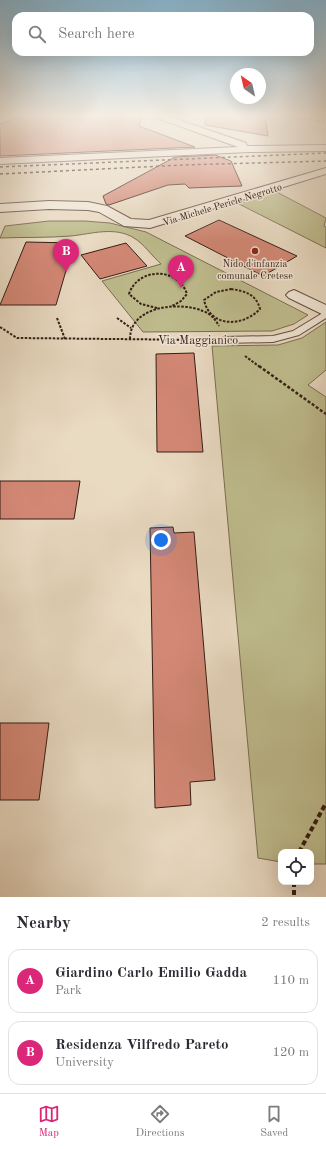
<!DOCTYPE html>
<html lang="en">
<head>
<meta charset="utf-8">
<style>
  :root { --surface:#fff; --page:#f7f7f7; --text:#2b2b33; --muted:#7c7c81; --line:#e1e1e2; --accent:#db2777 }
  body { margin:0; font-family:"Old Standard TT",serif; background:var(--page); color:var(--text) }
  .controls { position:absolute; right:12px; bottom:12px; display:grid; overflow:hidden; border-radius:8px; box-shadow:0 4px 16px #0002 }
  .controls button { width:36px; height:36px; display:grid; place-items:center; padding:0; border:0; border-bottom:1px solid var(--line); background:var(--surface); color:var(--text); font:20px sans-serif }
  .compass { position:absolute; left:230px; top:68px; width:36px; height:36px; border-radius:50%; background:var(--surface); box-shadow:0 4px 16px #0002; rotate:326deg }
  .you { position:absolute; left:161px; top:540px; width:14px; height:14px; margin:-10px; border:3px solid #fff; border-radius:50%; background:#1a73e8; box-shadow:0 0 0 6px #1a73e833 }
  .badge { display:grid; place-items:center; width:26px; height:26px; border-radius:50%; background:var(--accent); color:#fff; font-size:13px; font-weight:700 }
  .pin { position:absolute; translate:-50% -33px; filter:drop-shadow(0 1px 2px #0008) }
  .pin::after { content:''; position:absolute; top:21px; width:14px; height:12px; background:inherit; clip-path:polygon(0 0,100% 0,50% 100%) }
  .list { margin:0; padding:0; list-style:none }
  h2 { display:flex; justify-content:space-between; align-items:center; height:52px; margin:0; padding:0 16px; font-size:17px }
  h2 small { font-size:13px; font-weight:400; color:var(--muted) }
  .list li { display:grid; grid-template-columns:26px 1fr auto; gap:12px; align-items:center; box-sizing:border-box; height:64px; margin:0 8px 8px; padding:0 8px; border:1px solid var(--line); border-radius:12px }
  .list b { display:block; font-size:15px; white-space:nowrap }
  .list p { margin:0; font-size:13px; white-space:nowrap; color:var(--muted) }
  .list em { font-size:13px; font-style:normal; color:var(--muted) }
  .icon { flex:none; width:22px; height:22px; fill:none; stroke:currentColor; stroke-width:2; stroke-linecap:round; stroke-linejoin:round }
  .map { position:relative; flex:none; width:326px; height:897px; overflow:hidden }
  .search { position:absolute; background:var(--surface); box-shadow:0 4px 16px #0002; left:12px; right:12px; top:12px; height:44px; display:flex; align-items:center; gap:10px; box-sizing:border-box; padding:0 14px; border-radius:12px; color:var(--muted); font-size:15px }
  .sheet { height:196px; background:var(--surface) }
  nav { display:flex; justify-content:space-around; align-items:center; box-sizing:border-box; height:56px; border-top:1px solid var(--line); background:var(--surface); font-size:11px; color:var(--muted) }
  nav a { display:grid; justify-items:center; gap:2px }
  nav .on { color:var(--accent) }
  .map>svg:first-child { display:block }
</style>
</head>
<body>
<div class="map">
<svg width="326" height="897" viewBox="0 0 326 897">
  <rect width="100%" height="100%" fill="#e9dac2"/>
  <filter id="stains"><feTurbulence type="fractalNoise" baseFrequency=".005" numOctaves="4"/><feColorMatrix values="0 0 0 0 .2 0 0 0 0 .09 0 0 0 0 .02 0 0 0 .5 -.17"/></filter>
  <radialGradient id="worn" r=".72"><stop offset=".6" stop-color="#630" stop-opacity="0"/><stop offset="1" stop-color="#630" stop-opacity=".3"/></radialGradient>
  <path fill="#bfbd8e" stroke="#7a6d51" d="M273,190L326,218L324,226L326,227V248L237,203Z
    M49,221H85L110,223L146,232L308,315L294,324L272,331L143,332L102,281L161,264C152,256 144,244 134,238C115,226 91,234 71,236C47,238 23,237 0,238L5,226Z
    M326,322V370L308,385L326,397V864H311V852H281V862L258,858L212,346L278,345L302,338Z"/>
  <path fill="#d38876" stroke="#361d14" d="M25,115H142L139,126L195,147L0,156V124Z
    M206,115H265L268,136L205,125Z
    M215,155L231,161L242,186L189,188L185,184L168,185L109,205L106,204L103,196L175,157Z
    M219,220L297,256L263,276L185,236Z
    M26,242L74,243L56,305H0Z
    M126,243L147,266L100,279L81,255Z
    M194,353L203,452H157L156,354Z
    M0,481H80L74,519H0Z
    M173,527L174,533L194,532L215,780L190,782L191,805L155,808L150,528Z
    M0,723H49L39,800H0Z"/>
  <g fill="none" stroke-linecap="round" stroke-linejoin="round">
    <defs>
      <path id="lane" d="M326,311V318L299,335L273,342L224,343L220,340L224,337L273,336L293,331Z"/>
      <path id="street" d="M10,115H24L0,123V117Z
        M153,115H165L246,143L247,146L326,145V151L249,152L0,164V158L238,147L154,117Z
        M321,115H326V118L322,117Z
        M326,168V174L150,228L124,226L99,212L88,210L49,209L0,212V204L49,201L88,202L107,206L131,219L149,220Z
        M294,290L326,305V316L289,298L286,295L289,292Z"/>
    </defs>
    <use href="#lane" stroke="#634c40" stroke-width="2"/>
    <use href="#street" stroke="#634c40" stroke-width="2"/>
    <path stroke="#361d14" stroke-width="2" stroke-dasharray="2.5 1.5" stroke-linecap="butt" d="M231,289C245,291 256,294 260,309C243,327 210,328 204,300L216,292Z
      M157,308L141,304L129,294C138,267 178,267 187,294L181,301L172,306
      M57,318L65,339
      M117,318L131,328
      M0,327L17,338L208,340
      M130,339C130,306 179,301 203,311C211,314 215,319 219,326
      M245,356L260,367"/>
    <path stroke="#361d14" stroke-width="2.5" stroke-dasharray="3 2" stroke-linecap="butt" d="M259,366L326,414"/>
    <path stroke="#361d14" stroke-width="4" stroke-dasharray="5 3" stroke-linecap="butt" d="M299,852L326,803
      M294,882V897"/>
    <use href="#lane" fill="#f1e7d7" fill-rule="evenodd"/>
    <use href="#street" fill="#f1e7d7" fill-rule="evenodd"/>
    <path stroke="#361d14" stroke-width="1.5" stroke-dasharray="3 3" stroke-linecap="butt" d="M274,115L326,122
      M0,167L326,153
      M0,174L183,165L326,161"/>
  </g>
  <linearGradient id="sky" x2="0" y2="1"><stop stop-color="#87b7d3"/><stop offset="0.48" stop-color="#f5eee4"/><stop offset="1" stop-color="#f5eee4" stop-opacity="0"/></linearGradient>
  <rect width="326" height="240" fill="url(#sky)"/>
  <circle fill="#8f2418" stroke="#f1e7d7" stroke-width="1.5" cx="255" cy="251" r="4"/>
  <g text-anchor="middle" stroke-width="3" stroke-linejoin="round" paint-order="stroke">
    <g font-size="10" fill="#361d14" stroke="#f1e7d7">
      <text transform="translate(222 204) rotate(-17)" y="4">Via Michele Pericle Negrotto</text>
    </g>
    <g font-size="10" fill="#361d14" stroke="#f1e7d7">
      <text x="255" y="267">Nido d'infanzia<tspan x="255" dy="12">comunale Cretese</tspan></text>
    </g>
    <g font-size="12" fill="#361d14" stroke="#f1e7d7">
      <text x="198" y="344">Via Maggianico</text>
    </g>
  </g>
  <rect width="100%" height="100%" filter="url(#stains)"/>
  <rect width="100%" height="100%" fill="url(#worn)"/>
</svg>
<div class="controls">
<button><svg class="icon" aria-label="locate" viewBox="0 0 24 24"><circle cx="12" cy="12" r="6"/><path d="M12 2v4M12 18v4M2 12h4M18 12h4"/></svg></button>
</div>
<svg class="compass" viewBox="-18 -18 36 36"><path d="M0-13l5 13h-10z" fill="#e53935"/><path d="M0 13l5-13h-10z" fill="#7c7c81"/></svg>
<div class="you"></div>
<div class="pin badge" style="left:181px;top:288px">A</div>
<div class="pin badge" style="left:66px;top:272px">B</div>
<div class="search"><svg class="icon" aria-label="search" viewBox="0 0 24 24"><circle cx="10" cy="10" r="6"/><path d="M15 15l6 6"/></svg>Search here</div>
</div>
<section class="sheet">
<h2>Nearby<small>2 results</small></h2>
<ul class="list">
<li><span class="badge">A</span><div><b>Giardino Carlo Emilio Gadda</b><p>Park</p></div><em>110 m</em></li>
<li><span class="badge">B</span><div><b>Residenza Vilfredo Pareto</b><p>University</p></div><em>120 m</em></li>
</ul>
</section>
<nav>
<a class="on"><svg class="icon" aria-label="map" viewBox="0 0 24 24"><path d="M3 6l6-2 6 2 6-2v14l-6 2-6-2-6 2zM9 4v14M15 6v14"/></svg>Map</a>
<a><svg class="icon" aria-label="directions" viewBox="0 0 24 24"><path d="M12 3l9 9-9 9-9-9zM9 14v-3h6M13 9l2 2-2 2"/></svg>Directions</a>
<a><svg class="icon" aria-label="saved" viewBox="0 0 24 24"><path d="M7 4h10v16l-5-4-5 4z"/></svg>Saved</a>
</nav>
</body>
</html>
